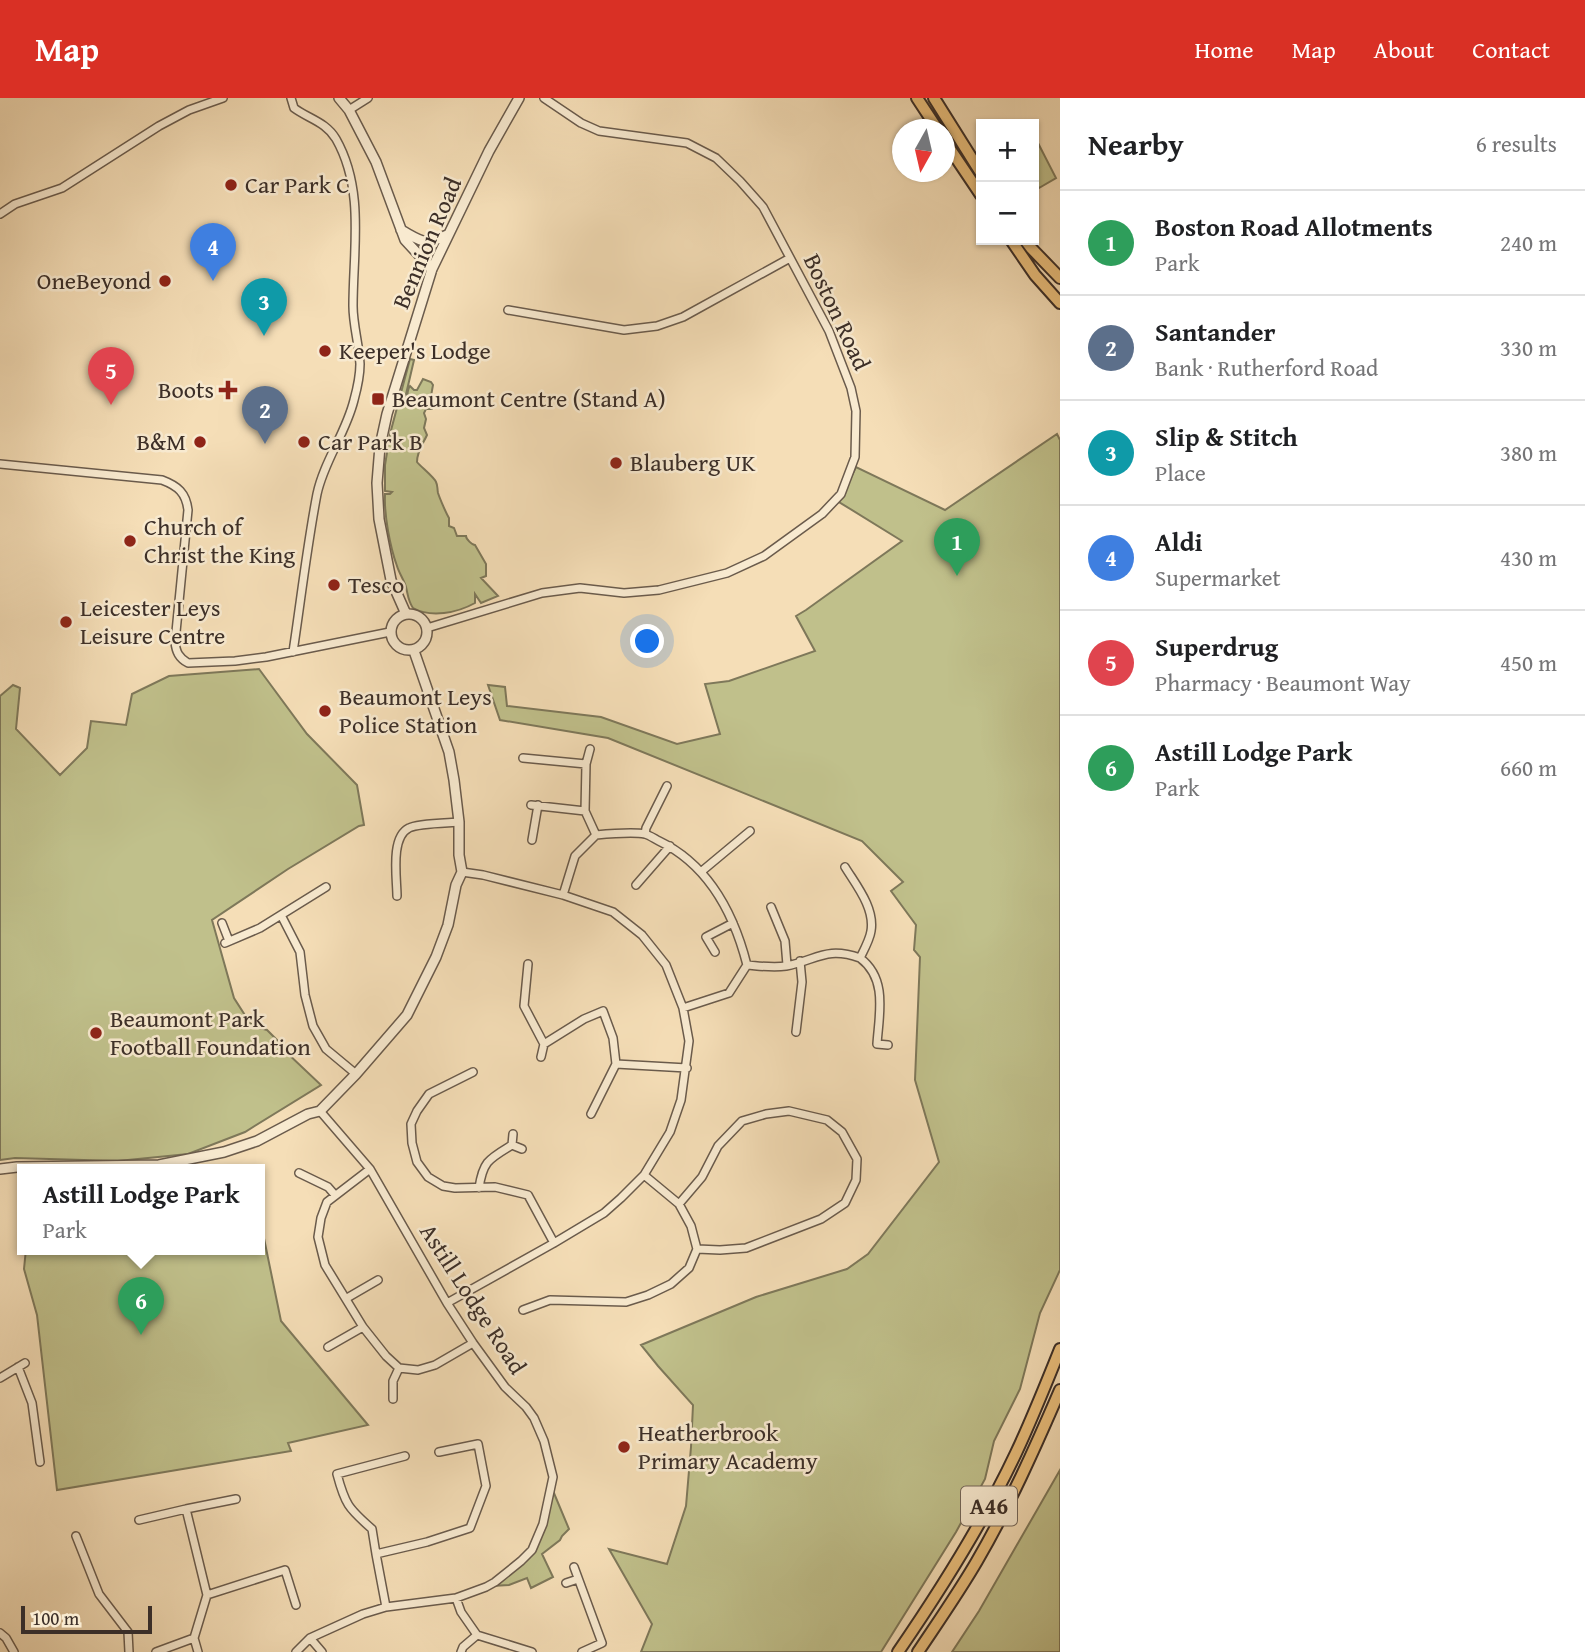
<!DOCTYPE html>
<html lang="en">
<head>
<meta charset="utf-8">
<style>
  :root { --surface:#fff; --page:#f2f2f2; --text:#202124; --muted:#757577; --line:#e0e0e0; --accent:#d93025 }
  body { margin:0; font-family:"Gentium Book Plus",serif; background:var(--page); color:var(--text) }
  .controls { position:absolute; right:21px; top:21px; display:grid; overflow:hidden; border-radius:0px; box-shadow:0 2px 5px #0004 }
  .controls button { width:63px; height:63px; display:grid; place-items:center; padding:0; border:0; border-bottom:2px solid var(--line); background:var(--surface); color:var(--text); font:35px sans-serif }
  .compass { position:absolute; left:892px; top:21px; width:63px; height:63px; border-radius:50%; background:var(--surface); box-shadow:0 2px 5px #0004; rotate:188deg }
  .scale { position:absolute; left:21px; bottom:18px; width:131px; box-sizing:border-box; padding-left:7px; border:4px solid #3c2f28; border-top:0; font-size:19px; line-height:24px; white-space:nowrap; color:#3c2f28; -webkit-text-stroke:5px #f8ead0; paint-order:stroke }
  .you { position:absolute; left:648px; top:544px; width:24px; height:24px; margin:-18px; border:5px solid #fff; border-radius:50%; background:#1a73e8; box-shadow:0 0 0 10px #1a73e833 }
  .badge { display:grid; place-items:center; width:46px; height:46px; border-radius:50%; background:var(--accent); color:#fff; font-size:23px; font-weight:700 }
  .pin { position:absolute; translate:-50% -58px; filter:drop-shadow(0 2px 4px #0008) }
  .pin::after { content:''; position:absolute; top:37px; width:24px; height:21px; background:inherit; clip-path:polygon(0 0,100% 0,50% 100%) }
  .popup { position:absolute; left:17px; top:1066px; width:248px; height:91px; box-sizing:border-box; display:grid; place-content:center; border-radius:0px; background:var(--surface); filter:drop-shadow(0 2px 5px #0005); font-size:23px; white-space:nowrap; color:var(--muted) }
  .popup b { font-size:26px; color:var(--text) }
  .popup::after { content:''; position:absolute; left:50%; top:100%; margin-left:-14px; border:14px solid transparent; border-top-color:var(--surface) }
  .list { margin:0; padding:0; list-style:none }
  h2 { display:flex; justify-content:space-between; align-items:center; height:91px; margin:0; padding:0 28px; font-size:30px }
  h2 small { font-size:23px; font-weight:400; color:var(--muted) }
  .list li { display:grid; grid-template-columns:46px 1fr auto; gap:21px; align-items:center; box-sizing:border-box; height:105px; padding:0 28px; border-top:2px solid var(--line) }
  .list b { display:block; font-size:26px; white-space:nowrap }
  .list p { margin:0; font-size:23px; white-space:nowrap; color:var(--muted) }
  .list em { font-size:23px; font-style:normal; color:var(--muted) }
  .map { position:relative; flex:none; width:1060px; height:1554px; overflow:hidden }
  header { display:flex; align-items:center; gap:42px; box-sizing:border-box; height:98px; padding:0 35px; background:var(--accent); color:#fff }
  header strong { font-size:33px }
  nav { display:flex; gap:38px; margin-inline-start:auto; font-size:24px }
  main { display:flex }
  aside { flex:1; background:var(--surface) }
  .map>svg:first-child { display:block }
</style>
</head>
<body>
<header>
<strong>Map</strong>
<nav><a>Home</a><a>Map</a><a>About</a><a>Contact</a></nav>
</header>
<main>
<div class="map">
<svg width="1060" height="1554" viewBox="0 0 1060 1554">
  <rect width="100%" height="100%" fill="#f5deb7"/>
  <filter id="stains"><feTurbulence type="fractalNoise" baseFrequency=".00286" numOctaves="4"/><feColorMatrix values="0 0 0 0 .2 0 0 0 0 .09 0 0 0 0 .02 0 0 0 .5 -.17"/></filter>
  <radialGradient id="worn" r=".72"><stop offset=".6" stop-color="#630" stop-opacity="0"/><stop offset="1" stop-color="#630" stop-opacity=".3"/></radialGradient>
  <path fill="#c0c08b" stroke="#7e785a" stroke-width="2" d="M1038,45L1056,80L1039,90L1034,82V48Z
    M410,261L414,262L404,305C409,301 406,293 410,288L414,292H417L423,281L431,284L433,287L431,298L434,300V308L432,311H426L424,315L426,321L424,330L427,337C423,346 417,353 417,364C421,369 434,379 436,384C438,388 437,390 438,395C440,401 446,415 449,420V428L454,430L457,438H466C466,441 472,447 475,447L486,466V478L481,480L498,498L481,505L475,496V505C457,515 431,520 413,510C408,503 408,497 406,489C404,482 399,475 397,468C390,449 384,417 385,396H390L392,394L385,393V367L390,336Z
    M1057,336L1060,342V1172L1040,1215L1020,1291L994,1343L985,1381L956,1434L881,1554H641L652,1526L609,1451L667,1466L686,1408L691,1349L693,1307L658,1268L641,1247L756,1199L847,1171L868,1156L939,1064L915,982L920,859L914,852L916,827L891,793L903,784L862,743L608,640L500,622L488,587L505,589L507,608L601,619L677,646L720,636L705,586L729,583L815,553L796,518L806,512L902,443L839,404L856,369L945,412Z
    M259,571L307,636L357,687L364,727L359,728L288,771L212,822L234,900L250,925L256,929L267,932L287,952L285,953L321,987L245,1034L188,1056L118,1063L15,1060L0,1062V598L13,587L20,590L16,631L60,677L87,650L91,623L126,627L132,596L169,578Z
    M260,1121L281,1223L368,1327L288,1345L291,1353L57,1392L37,1217L24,1171L26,1151H260Z
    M1060,1372V1554H952L979,1513Z
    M551,1388L569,1431L562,1438L560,1442L542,1456L553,1479L531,1490L527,1480L509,1487L490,1488L532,1452Z"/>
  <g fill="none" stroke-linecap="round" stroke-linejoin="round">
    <defs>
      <path id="minor" d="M291,0L294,10C309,21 326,24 336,41C365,92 353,152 353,208C353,227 359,246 360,266C360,278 357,291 354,302C346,335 324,363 317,396C307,448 301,501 293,554
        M349,12L368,0
        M0,116L15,106L62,90L159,28L189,12L223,0
        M508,212L624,232L657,228L683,219L790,160
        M0,366L162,382C178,388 186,395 188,412L175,544C176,554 179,560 188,565L235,563L266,559L390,534
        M427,530L542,495L580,490L624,495L659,492L727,475L764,458L822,416L841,396L855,359L856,313L851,290L829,233L763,109L740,83L716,60L687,45L599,33L581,25L544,0
        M590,651L586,666L585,713L596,737
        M523,660L586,666
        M531,707L585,713
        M645,736L646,730L667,688
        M532,742L538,707
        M702,773L750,733
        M636,787L670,748
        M563,797L575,758L596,737C607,736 634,734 645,736C649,737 655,741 659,743C709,767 734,816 747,867L729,895L683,910
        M397,798C397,781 390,739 409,730C418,725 448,725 459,724
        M771,809L785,843L787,867
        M281,817L300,854L305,897L313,928L326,951L356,976
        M222,825L229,843
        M225,845L260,830L326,789
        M715,854L706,839L733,825
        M860,860C888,881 879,916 877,946L888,947
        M528,866L524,908L544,946L584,921L603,913L613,940L616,966L687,970
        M747,867C760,868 773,870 786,868C817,862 826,848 860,860C864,852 870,841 871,833C875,810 856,787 845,769
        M796,934L802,884L800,863
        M541,959L544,946
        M473,974L429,996L417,1013L411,1026L412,1045L417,1064L428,1079L443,1088L455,1090L495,1089L528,1097L554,1145
        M591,1016L616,966
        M513,1036L512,1047L522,1051
        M370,1071L327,1104L321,1120L318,1139L325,1167L363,1229L386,1258L399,1270L418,1272L435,1267L473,1245
        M299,1075L328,1089L335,1097
        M479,1090C483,1063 489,1061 512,1047
        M679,1106L702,1079L718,1048L742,1023L766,1016L789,1013L827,1022L842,1034L857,1061L856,1082L845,1105L821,1121L746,1150L720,1152L697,1151
        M347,1200L378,1182
        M447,1205L554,1145L604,1115L621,1100L644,1077L670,1034L681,1002L689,943L683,910L666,867L642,837L613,814L563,797L483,777L462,774
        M523,1212L550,1202L626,1204L648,1197L671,1186L689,1170L697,1151L691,1128L679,1106L644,1077
        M328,1249L363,1229
        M18,1269L32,1305L40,1364
        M0,1280L25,1265
        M393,1301V1283L399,1270
        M139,1422L186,1411
        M76,1438L99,1496L128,1534L129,1554
        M376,1456L372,1431C348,1410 345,1406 337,1376L405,1358
        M574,1469L602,1545L582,1554
        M566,1485L578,1481
        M207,1497L285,1472L296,1507
        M456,1500L461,1514L477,1537L532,1554
        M386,1509L376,1456L427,1444L470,1430L486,1388L478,1346L439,1354
        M0,1535L6,1540L14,1554
        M310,1540L322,1554
        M156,1554L194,1540
        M198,1554L194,1540L207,1497L186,1411L236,1401
        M296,1554L310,1540L363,1516L386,1509L456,1500L486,1489L495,1484L521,1463L532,1452L543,1426L553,1379L544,1343L534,1320L526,1309L505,1289L473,1245L447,1205L370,1071L320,1013
        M461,1554L463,1549L477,1537"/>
      <path id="tertiary" d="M339,0L349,12L376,64L405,142L432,171
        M401,132C423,144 424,148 447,137
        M391 534a18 18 0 1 1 36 0a18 18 0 1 1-36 0Z
        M406,516L391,482L379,421L377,385L380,348L387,316L432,171L489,53L519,0
        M0,1071L17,1069L159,1067L224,1054L257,1043L308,1016L320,1013L356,976L407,917L436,859L448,827L456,787L462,774L459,757V724L454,682L449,654L414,553"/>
      <path id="primary" d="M917,0L938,32
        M934,0L981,75
        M944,42L981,97
        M1011,142L1035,177L1060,205
        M1025,142L1031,150L1060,180"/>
      <path id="trunk" d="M898,1554C942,1490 983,1425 1016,1355C1032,1321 1046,1286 1060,1251
        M918,1554C938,1524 959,1494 977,1463C1009,1408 1035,1350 1060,1292"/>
    </defs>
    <use href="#minor" stroke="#6a5b4c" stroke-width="10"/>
    <use href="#tertiary" stroke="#6a5b4c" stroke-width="12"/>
    <use href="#primary" stroke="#3c2f28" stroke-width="14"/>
    <use href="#trunk" stroke="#3c2f28" stroke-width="14"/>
    <use href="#minor" stroke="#f8ead0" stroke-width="7"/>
    <use href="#tertiary" stroke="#f8ead0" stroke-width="9"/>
    <use href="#primary" stroke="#eabf7c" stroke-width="10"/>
    <use href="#trunk" stroke="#eabf7c" stroke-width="10"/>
  </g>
  <g fill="#8f2418" stroke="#f8ead0" stroke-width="2.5">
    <circle cx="231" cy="87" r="7"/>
    <circle cx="165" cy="183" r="7"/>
    <circle cx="325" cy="253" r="7"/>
    <path d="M224.5 281.5h7v7h7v7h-7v7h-7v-7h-7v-7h7z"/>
    <rect x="371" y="294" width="14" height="14" rx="3.5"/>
    <circle cx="200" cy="344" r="7"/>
    <circle cx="304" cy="344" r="7"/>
    <circle cx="616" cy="365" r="7"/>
    <circle cx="130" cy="443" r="7"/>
    <circle cx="334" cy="487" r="7"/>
    <circle cx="66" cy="524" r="7"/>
    <circle cx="325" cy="613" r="7"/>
    <circle cx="96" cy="935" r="7"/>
    <circle cx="624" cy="1349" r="7"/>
  </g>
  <g text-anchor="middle" stroke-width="5" stroke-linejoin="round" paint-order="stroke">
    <rect fill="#f8ead0" stroke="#74675a" stroke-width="2" x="961" y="1388.5" width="56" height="39" rx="5"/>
    <g font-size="23" font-weight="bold" fill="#3c2f28">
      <text x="989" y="1416">A46</text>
    </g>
    <g font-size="24" fill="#3c2f28" stroke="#f8ead0" text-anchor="start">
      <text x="245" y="95">Car Park C</text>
      <text x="151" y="191" text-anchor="end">OneBeyond</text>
      <text x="339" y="261">Keeper's Lodge</text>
      <text x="214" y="300" text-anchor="end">Boots</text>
      <text x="392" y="309">Beaumont Centre (Stand A)</text>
      <text x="186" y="352" text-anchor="end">B&amp;M</text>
      <text x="318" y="352">Car Park B</text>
      <text x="630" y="373">Blauberg UK</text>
      <text x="144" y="437">Church of<tspan x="144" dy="28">Christ the King</tspan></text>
      <text x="348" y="495">Tesco</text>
      <text x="80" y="518">Leicester Leys<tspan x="80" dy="28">Leisure Centre</tspan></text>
      <text x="339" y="607">Beaumont Leys<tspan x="339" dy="28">Police Station</tspan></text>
      <text x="110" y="929">Beaumont Park<tspan x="110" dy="28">Football Foundation</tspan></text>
      <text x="638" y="1343">Heatherbrook<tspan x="638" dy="28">Primary Academy</tspan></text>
    </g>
    <g font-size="24" fill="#3c2f28" stroke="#f8ead0">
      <text transform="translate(427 145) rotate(-67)" y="8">Bennion Road</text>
      <text transform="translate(837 214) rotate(65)" y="8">Boston Road</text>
      <text transform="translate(473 1201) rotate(57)" y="8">Astill Lodge Road</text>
    </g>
  </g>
  <rect width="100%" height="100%" filter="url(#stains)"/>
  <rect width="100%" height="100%" fill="url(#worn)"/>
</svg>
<div class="controls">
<button>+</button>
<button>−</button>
</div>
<svg class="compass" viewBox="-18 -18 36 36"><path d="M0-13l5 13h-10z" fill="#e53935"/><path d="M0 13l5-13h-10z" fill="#757577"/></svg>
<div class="scale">100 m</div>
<div class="you"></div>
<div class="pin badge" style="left:957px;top:478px;background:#2e9e5b">1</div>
<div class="pin badge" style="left:265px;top:346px;background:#5c6f8a">2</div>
<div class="pin badge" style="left:264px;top:238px;background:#0f9aa8">3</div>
<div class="pin badge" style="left:213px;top:183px;background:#3f7fe0">4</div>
<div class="pin badge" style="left:111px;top:307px;background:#e0444e">5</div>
<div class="pin badge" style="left:141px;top:1237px;background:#2e9e5b">6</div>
<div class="popup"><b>Astill Lodge Park</b>Park</div>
</div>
<aside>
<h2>Nearby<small>6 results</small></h2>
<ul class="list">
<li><span class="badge" style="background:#2e9e5b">1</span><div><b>Boston Road Allotments</b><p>Park</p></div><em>240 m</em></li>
<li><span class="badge" style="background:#5c6f8a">2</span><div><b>Santander</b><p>Bank · Rutherford Road</p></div><em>330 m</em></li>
<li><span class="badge" style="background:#0f9aa8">3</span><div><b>Slip &amp; Stitch</b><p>Place</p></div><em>380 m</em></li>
<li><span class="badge" style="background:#3f7fe0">4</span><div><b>Aldi</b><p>Supermarket</p></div><em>430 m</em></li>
<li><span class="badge" style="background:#e0444e">5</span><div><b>Superdrug</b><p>Pharmacy · Beaumont Way</p></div><em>450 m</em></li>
<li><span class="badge" style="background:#2e9e5b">6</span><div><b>Astill Lodge Park</b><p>Park</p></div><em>660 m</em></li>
</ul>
</aside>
</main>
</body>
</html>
